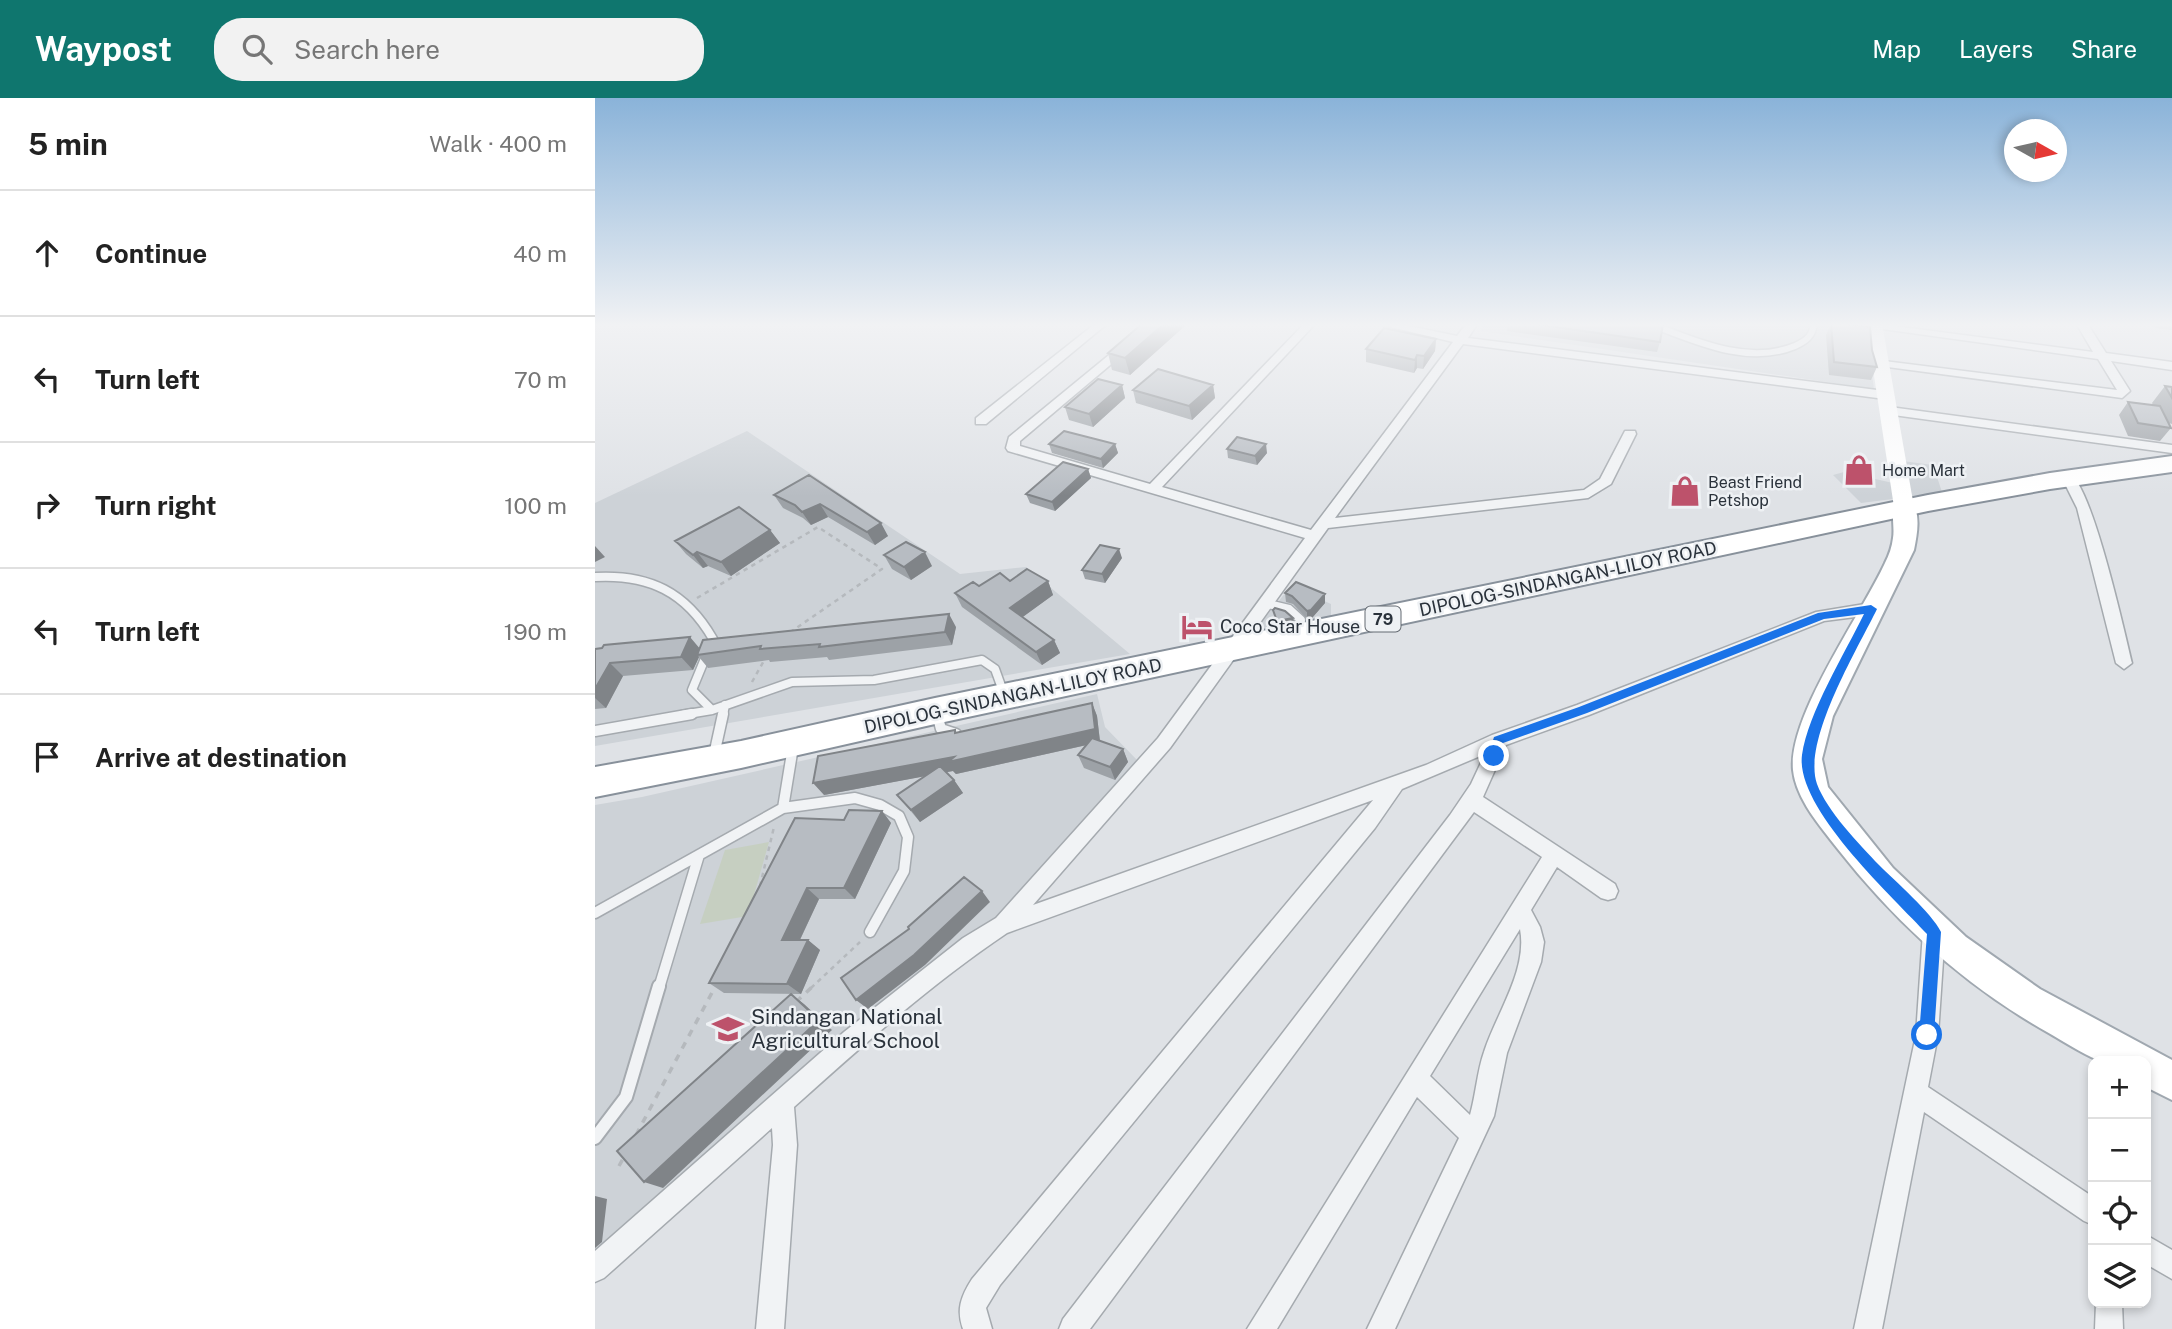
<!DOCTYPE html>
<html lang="en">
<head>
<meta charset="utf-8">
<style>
  :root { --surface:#fff; --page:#f2f2f2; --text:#222; --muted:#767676; --line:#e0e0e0; --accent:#0f766e }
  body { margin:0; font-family:"Public Sans",sans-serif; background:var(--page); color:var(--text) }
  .controls { position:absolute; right:21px; bottom:21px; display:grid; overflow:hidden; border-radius:14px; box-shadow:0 4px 10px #0003 }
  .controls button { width:63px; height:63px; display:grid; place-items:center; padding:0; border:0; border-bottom:2px solid var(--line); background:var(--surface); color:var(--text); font:35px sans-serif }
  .compass { position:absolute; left:1409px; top:21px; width:63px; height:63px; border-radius:50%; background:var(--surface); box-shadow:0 4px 10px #0003; rotate:98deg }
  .stop { position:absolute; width:21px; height:21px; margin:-16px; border:5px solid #1a73e8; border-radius:50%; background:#fff }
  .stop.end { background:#1a73e8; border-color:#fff; box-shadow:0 2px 7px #0008 }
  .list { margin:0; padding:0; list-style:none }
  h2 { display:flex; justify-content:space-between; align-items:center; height:91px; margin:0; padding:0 28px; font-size:30px }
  h2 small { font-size:23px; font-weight:400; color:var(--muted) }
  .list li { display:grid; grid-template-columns:46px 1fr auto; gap:21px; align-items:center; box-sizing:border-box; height:126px; padding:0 28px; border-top:2px solid var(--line) }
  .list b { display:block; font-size:26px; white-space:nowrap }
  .list em { font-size:23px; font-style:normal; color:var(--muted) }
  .icon { flex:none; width:38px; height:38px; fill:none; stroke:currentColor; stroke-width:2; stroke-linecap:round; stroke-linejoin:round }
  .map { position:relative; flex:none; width:1577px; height:1231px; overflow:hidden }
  header { display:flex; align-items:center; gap:42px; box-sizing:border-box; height:98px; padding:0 35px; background:var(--accent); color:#fff }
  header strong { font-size:33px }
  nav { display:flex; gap:38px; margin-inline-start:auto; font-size:24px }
  .search { width:490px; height:63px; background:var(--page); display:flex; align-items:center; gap:18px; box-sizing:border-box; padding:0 24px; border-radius:28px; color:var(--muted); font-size:26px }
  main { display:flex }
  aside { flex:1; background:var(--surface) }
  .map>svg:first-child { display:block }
</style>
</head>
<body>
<header>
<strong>Waypost</strong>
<div class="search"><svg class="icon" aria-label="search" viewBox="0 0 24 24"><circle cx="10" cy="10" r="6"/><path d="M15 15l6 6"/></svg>Search here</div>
<nav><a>Map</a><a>Layers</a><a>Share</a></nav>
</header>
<main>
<aside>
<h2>5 min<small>Walk · 400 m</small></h2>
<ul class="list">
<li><svg class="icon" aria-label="ahead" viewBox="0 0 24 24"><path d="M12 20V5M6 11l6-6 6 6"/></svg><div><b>Continue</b></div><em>40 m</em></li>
<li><svg class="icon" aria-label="left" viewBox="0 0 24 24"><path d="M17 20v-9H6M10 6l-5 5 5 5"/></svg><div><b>Turn left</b></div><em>70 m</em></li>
<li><svg class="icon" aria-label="right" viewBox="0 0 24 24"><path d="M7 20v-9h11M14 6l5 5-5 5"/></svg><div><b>Turn right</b></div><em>100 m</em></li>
<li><svg class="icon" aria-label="left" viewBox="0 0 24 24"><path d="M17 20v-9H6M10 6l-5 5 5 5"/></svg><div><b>Turn left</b></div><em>190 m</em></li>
<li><svg class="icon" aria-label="arrive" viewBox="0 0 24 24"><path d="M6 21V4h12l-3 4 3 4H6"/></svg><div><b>Arrive at destination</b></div></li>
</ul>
</aside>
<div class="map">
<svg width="1577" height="1231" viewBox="0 0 1577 1231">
  <rect width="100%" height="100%" fill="#dfe2e6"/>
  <path fill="#cdd2d7" d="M891,225H1270L1279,291L885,233Z
    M152,333L365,476L431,469L535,556L0,648V405Z
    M1307,363L1338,367L1347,394L1311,399Z
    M1249,374L1298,385V401L1266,405L1238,377Z
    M696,488L736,506V524L658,534Z
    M502,596L510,629L543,663L506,707L399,821L133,1042L0,1160V707L47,699Z"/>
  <path fill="#c6cfc1" d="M174,744L153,818L105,826L130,752Z"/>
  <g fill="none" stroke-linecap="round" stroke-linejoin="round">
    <defs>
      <path id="lane-far3" d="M1053,225C1098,242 1152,268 1200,248C1211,243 1218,238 1219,225"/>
      <path id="lane-far2" d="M0,479C54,476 91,494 118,541L97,592L117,612
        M669,505L694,511L706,522L705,537
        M87,617L117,612L197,584L279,582L387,562L400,571L409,596
        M128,617L130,607"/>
      <path id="lane-far1" d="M342,616L346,631L361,636
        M0,633L97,616
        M119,657L128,616
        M188,710L198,649
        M0,815L188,710L260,700L285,707L304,718L313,739L309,773L275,834
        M64,890L104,757"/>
      <path id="lane" d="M0,1040L31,999L64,888"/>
      <path id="street" d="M501,225H513L391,326H381V320Z
        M553,225H565L425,343V348L555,386L710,225H721L567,389L716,432L858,244L779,225H800L862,238L872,225H883L873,240L1290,293L1296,297L1290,301L868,246L740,420L989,392L1005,381L1030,333H1040L1041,336L1016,386L993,400L733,430L575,650L438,807L831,667L897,637L982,607L1221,514L1276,505L1284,511L1276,517L1229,523L994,617L911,647L888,699L1020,786L1023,793L1020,800L1013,802L1006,800L962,769L936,812L945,829L949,844L946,864L912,955L899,1018L800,1231H772L864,1040L822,999L682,1231H652L947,759L879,714L495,1231H464L468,1221L855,717L876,686L890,656L807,691L780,730L405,1187L391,1210L397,1231H368C361,1212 366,1198 377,1181L778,702L412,835C336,886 267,948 199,1009L202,1047L189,1231H161L178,1047L177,1030L9,1180L0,1184V1153L249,934L368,840L401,820L563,640L710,440L413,353L411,350L414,339ZM925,831C933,872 901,916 889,954C882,974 881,996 875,1017L835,978Z
        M1276,225L1498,254L1481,225H1492L1511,255L1577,264V272L1516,263L1535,293L1527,300L1285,268L1281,266V262L1522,292L1503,261L1280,230L1276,229Z
        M1295,309L1577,347V355L1291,316V310Z
        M1474,376C1496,383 1530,536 1537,565L1529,571L1521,565L1482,410L1467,380Z
        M1339,823L1346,826L1350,833L1343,937L1333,989L1498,1099V1127L1489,1123L1329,1014L1287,1231H1259L1321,937L1328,833L1332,826Z
        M1551,1137L1577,1152V1181L1551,1166Z
        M1501,1205H1527L1528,1231H1500Z"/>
      <path id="primary" d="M1309,402L1317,404C1326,417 1322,437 1319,452L1238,618L1227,661L1233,689L1298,770L1371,839L1445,891L1577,962V1002L1551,989V963C1537,963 1516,967 1503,962C1486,955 1468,943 1452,934C1369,887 1301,825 1242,750C1225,728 1201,701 1198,672C1193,618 1266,517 1290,465C1294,457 1297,449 1298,440C1300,429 1295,413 1301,404Z"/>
      <path id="highway" d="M1577,358V374L1455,391L1333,413L340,626L146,670L0,699V669L146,643L340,600L1333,397L1455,375Z"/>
    </defs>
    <use href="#lane-far3" stroke="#a5aaaf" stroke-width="9"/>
    <use href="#lane-far2" stroke="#a5aaaf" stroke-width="11"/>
    <use href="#lane-far1" stroke="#a5aaaf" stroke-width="13"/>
    <use href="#lane" stroke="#a5aaaf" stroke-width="16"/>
    <use href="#street" stroke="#a5aaaf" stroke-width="3"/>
    <use href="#primary" stroke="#a0a8b0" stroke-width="4"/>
    <use href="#highway" stroke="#88919b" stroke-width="4"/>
    <path stroke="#b5b9bd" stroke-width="2.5" stroke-dasharray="4.5 4.5" stroke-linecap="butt" d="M102,500L223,429L287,471L197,533
      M157,584L171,559
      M165,788L179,729
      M216,890L265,844"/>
    <path stroke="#b5b9bd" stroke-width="3.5" stroke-dasharray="7 7" stroke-linecap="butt" d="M201,904L218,888
      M41,1037L120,889
      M24,1068L29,1059"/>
    <use href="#lane-far3" stroke="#f1f3f5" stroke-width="6"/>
    <use href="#lane-far2" stroke="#f1f3f5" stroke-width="8"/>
    <use href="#lane-far1" stroke="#f1f3f5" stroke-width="10"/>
    <use href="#lane" stroke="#f1f3f5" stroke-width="12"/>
    <use href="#street" fill="#f1f3f5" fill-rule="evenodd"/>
    <path fill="#fff" fill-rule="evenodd" d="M1271,225H1287L1319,409L1316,413H1302L1299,409Z"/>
    <use href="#primary" fill="#fff" fill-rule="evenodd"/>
    <use href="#highway" fill="#fff" fill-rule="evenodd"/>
  </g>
  <path fill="#9da2a7" d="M548,225L592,226L535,277L517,272L513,255Z
    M913,225H1060L1065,244L1062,254L912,233Z
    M1230,225H1269L1268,229L1282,269L1276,282L1234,277L1231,237L1236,226Z
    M1557,225H1577V232L1560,230Z
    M841,241L840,253L828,271L822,270L819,275L771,264V251Z
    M527,287L530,300L498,329L474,322L470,309Z
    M618,287L620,300L597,322L541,305L538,292Z
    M1570,288L1577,289V326L1574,325L1576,330L1565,343L1533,338L1524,317L1533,304L1558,307L1557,305Z
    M454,346H520L523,355L508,370L457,355Z
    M632,351L672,355L662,367L633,360Z
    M493,371L496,380L460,413L435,405L431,396Z
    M214,377L293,438L280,447L233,419L216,427L208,420L188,410L179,397Z
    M175,432L185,445L136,478L113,468L108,470L91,456L80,443Z
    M289,457L337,468L316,482L297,471Z
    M527,460L510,485L490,481L487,472Z
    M415,483H453L458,497L427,519L459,542L465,555L447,567L367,509L360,495L384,488Z
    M690,495L730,505L717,520L712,521L698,506L691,504Z
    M361,529L357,547L234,562L232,559L175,564L174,562L113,570L104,559L98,572L28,578L11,610L0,611V551L104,550Z
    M497,605L502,618L505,643L528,651L533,664L520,682L489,670L483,657L492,647L361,676L358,673L351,674L359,682L368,695L325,724L302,697L330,678L229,697L360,632L362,635Z
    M287,713L296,725L260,801H224L205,842H213L225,852L206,896L129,895L114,885Z"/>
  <path fill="#808488" d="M570,225L592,226L535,277L530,260Z
    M841,241L840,253L828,271L829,258Z
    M822,257V270L819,275L820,262Z
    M527,287L530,300L498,329L494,316Z
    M618,287L620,300L597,322L594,308Z
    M520,346L523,355L508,370L506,361Z
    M671,346L672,355L662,367L660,358Z
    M493,371L496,380L460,413L457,404Z
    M225,406L233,419L216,427L207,414Z
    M286,425L293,438L280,447L272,434Z
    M175,432L185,445L136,478L126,464Z
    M0,448L10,459L0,464Z
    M524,451L527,460L510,485L507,476Z
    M102,454L113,468L108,470L98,457Z
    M330,454L337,468L316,482L309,469Z
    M453,483L458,497L421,524L415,510Z
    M730,496V505L717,520L712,521V513Z
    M354,516L361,529L357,547L350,534Z
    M698,520L699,524L683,527L682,523Z
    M95,539L106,552L102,557L104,559L98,572L86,559Z
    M459,542L465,555L447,567L441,554Z
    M15,565L28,578L11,610L0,600V591Z
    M497,605L502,618L505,644L361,676L358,673L229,697L218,685Z
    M528,651L533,664L520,682L515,669Z
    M359,682L368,695L325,724L316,712Z
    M287,713L296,725L260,801L249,790Z
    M212,790L224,801L200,852L187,842Z
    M387,793L395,804L330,867L273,911L261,902Z
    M213,842L225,852L206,896L192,886Z
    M196,896L209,906L237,932L68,1090L49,1084Z
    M0,1098L12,1101L7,1144L0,1150Z"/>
  <path fill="#b7bcc2" stroke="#808488" stroke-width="2" d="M548,225H570L530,260L513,255Z
    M933,225H1060L1068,226L1065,244Z
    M1236,225L1275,229L1277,252L1282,269L1239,264Z
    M789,230L841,241L829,258L822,257L820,262L771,251Z
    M563,271L618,287L594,308L538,292Z
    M503,281L527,287L494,316L470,309Z
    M1570,288L1577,289V300Z
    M1533,304L1565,308L1576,330L1543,325Z
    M469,333L520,346L506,361L454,346Z
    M642,339L671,346L660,358L632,351Z
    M468,364L493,371L457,404L431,396Z
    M214,377L286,425L272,434L225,406L207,414L200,407L179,397Z
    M144,409L175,432L126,464L102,454L98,457L80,443Z
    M311,444L330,454L309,469L289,457Z
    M505,447L524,451L507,476L487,472Z
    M432,471L453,483L415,510L459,542L441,554L360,495L378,484L384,488L405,475L415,483Z
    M701,484L730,496L716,512L712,513L697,498L690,495Z
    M680,510L690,513L698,520L682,523L678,512Z
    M354,516L350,534L224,549L225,546L165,551L166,548L102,557L108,542Z
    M95,539L86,559L15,565L0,591V551L7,550L9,547Z
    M497,605L500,631L353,664L359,659L218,685L223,658L360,632V635Z
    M497,640L528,651L515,669L483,657Z
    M345,668L359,682L316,712L302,697Z
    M254,712L287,713L249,790H212L187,842H213L192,886L114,885L200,720L249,722Z
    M369,779L387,793L319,857L261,902L246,880L314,831L313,829Z
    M196,896L224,922L49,1084L22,1053Z"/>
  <linearGradient id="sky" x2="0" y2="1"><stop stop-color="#8ab3d9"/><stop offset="0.57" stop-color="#f1f2f4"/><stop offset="1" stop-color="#f1f2f4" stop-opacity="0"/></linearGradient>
  <rect width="1577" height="398" fill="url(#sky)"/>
  <path fill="#1a73e8" d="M1276,507L1282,511C1262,552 1207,643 1222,686C1232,713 1264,746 1284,767C1300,783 1337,815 1346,834L1339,937L1337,942L1332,944L1326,942L1324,937L1332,836C1297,798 1200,710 1207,657C1213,615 1250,555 1269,516L1229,521L992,615L908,645L903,661H895L893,658L899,639L984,609L1223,515Z"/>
  <defs>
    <symbol id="shop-bare" viewBox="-9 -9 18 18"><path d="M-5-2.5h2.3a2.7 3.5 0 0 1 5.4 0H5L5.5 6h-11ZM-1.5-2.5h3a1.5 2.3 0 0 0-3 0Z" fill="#bd526b" stroke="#eef1f4" stroke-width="2.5" paint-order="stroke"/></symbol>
    <symbol id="hotel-bare" viewBox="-9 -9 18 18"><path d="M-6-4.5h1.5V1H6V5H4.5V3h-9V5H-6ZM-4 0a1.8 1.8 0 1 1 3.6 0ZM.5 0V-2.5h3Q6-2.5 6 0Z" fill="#bd526b" stroke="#eef1f4" stroke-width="2.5" paint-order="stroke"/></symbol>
    <symbol id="school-bare" viewBox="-9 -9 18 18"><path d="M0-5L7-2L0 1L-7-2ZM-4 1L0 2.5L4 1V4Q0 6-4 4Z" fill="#bd526b" stroke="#eef1f4" stroke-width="2.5" paint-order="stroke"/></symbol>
  </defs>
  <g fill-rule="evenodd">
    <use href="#shop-bare" x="1242" y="350" width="44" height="44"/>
    <use href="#shop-bare" x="1068" y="371" width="44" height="44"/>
    <use href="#hotel-bare" x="580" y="507" width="44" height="44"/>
    <use href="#school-bare" x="111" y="909" width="44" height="44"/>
  </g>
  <g text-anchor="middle" stroke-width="5" stroke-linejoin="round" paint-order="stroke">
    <g font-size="16" fill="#2a323b" stroke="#eef1f4" text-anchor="start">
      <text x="1287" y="378">Home Mart</text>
      <text x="1113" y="390">Beast Friend<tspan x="1113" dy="18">Petshop</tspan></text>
    </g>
    <rect fill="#eef1f4" stroke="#656b72" stroke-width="2" x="770.5" y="508.5" width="35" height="25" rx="5"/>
    <g font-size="16" font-weight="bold" fill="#2a323b">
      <text x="788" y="527">79</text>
    </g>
    <g font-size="18" fill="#2a323b" stroke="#eef1f4">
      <text transform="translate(973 481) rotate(-12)" y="6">DIPOLOG-SINDANGAN-LILOY ROAD</text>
      <text transform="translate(418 598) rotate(-12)" y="6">DIPOLOG-SINDANGAN-LILOY ROAD</text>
    </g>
    <g font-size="18" fill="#2a323b" stroke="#eef1f4" text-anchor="start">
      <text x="625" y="535">Coco Star House</text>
    </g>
    <g font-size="21" fill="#2a323b" stroke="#eef1f4" text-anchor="start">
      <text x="156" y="926">Sindangan National<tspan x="156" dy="24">Agricultural School</tspan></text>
    </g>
  </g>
</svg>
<div class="controls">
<button>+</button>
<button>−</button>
<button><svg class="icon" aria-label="locate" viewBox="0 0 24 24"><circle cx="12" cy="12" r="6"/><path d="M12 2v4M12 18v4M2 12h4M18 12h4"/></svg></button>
<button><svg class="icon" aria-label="layers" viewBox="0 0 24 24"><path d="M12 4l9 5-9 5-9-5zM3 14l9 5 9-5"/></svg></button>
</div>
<svg class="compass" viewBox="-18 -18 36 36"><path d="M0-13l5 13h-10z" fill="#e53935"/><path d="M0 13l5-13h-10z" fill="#767676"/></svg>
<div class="stop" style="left:1332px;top:937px"></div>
<div class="stop end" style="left:899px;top:658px"></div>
</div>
</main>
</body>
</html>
